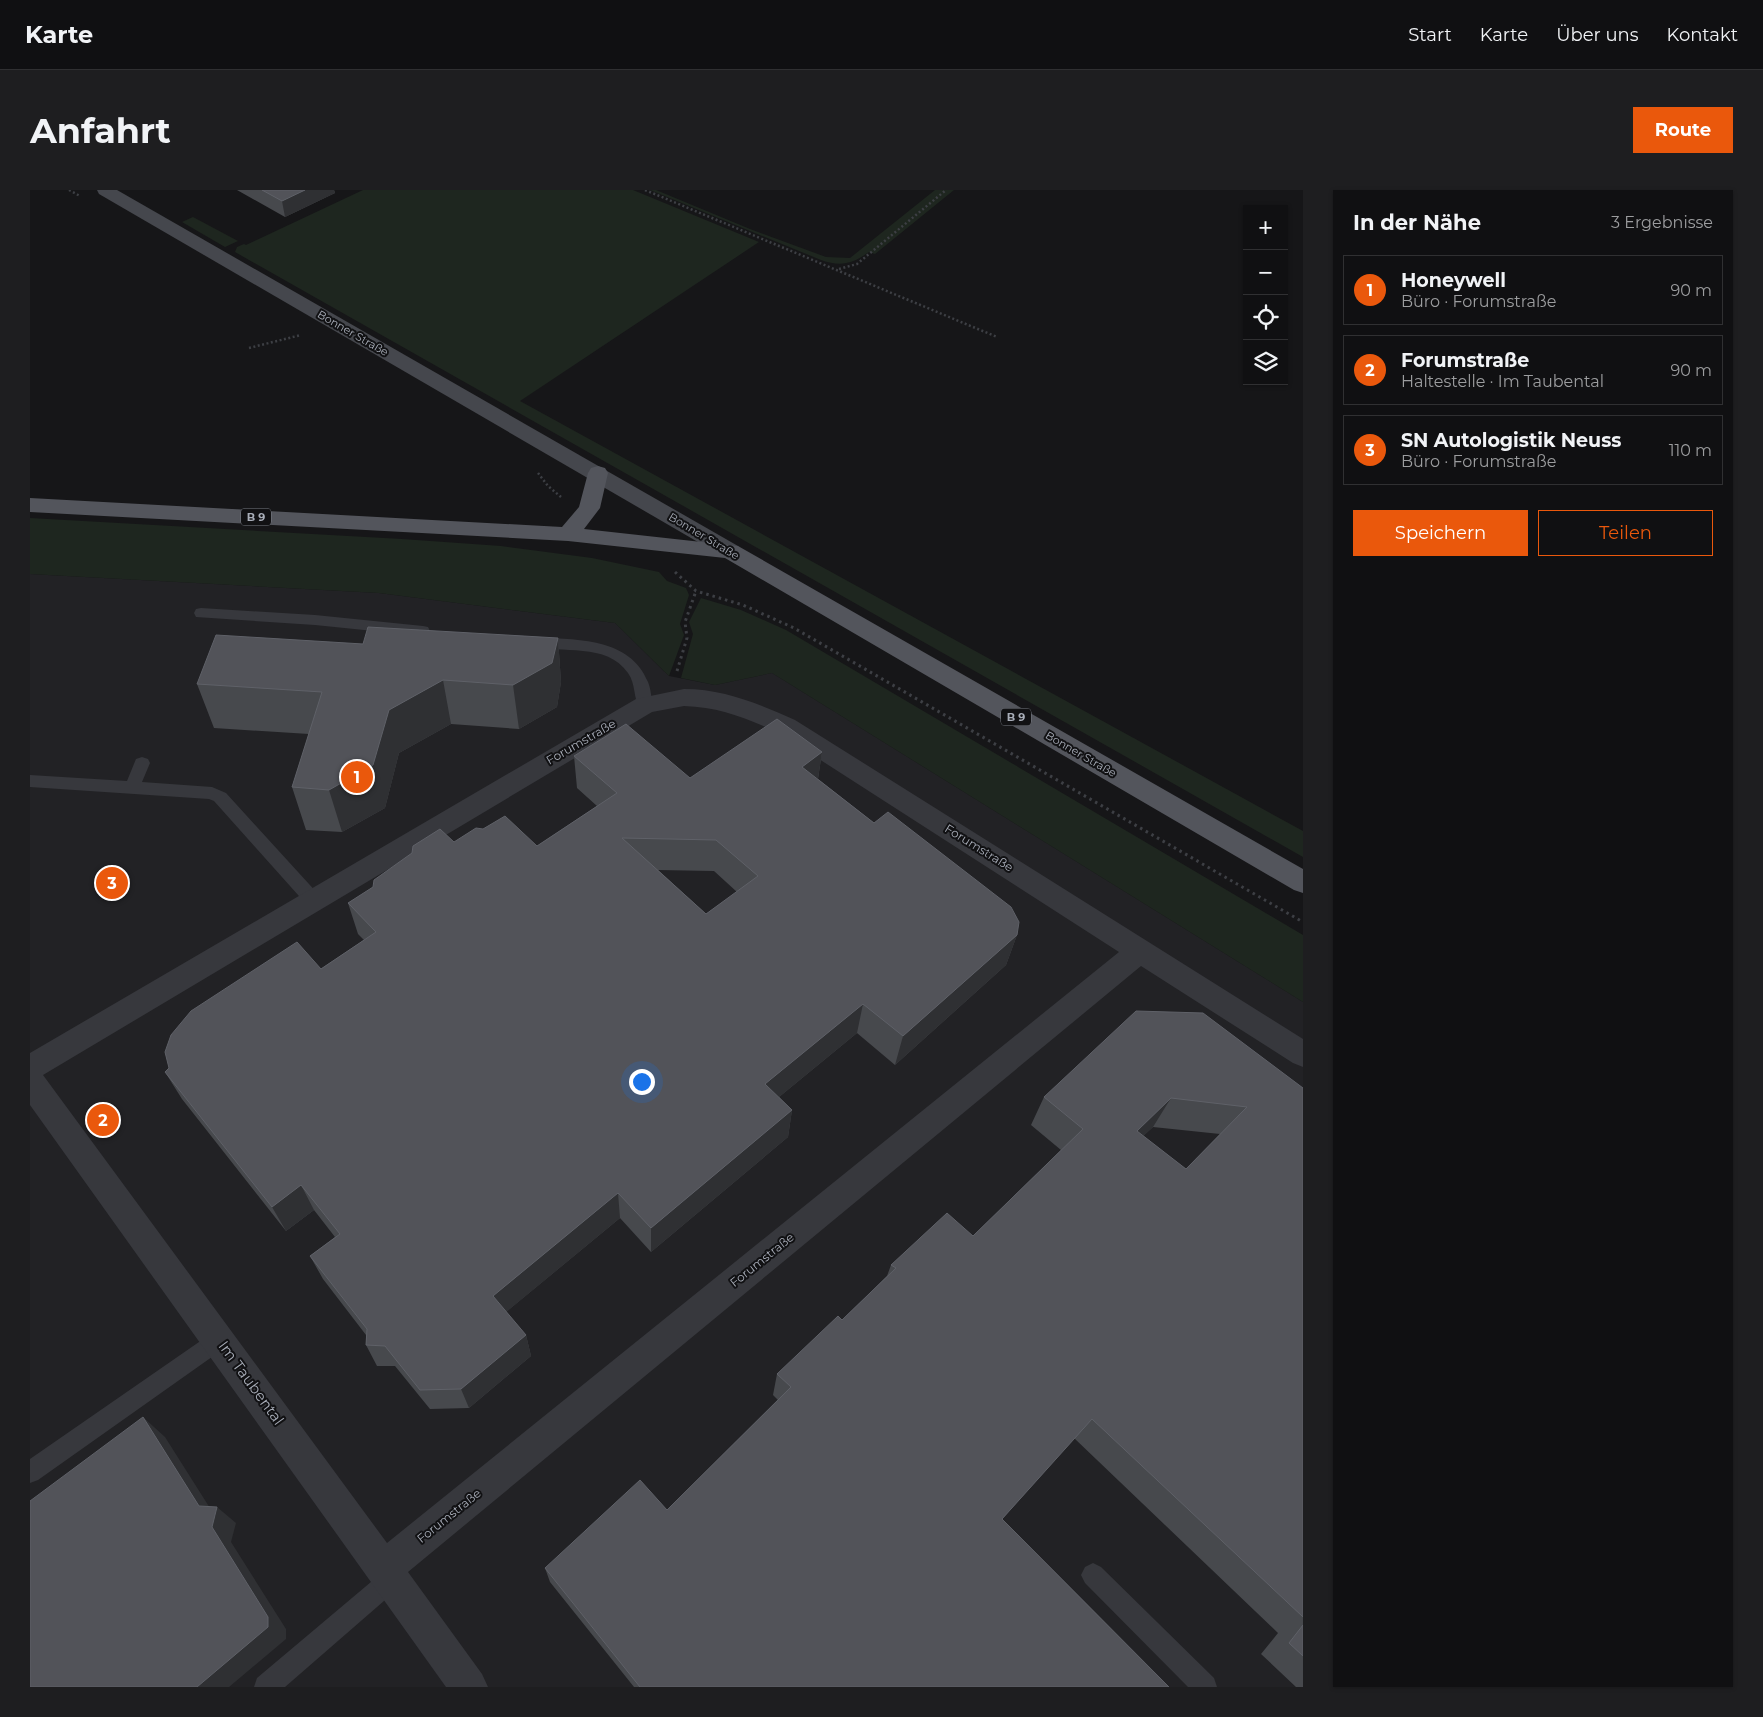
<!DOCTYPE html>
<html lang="de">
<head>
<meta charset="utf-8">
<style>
  :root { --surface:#101012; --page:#1e1e20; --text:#f1f3f6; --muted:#9c9d9f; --line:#303032; --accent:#ea580c }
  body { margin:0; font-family:Montserrat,sans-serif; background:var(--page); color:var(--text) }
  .controls { position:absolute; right:15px; top:15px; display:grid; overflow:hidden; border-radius:0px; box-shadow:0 1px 4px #0004 }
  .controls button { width:45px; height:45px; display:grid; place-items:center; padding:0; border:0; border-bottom:1px solid var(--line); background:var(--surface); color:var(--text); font:25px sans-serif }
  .you { position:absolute; left:611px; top:891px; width:18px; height:18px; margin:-12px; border:4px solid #fff; border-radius:50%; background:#1a73e8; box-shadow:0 0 0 8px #1a73e833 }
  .badge { display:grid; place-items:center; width:32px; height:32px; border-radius:50%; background:var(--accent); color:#fff; font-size:16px; font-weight:700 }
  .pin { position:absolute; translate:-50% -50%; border:2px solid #fff; box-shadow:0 1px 5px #0006 }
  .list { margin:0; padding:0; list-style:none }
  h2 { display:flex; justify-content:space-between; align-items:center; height:65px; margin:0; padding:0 20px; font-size:21px }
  h2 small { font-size:16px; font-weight:400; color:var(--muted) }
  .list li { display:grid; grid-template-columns:32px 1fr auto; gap:15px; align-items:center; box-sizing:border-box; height:70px; margin:0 10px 10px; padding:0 10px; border:1px solid var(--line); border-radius:0px }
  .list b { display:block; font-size:19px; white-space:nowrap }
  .list p { margin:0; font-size:16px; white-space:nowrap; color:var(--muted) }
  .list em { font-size:16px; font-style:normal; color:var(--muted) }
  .actions { display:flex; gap:10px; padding:15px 20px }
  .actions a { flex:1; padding:11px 0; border:1px solid var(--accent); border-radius:0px; text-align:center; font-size:18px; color:var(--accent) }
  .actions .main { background:var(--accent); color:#fff }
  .icon { flex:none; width:28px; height:28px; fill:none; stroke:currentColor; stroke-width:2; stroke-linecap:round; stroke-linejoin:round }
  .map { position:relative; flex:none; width:1273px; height:1497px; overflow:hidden; border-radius:0px }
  header { display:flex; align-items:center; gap:30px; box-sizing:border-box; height:70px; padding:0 25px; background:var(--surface); border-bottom:1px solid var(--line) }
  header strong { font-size:24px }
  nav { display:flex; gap:28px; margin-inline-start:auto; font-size:18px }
  .intro { display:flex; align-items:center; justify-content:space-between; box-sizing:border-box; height:120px; padding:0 30px }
  h1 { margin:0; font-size:35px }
  .button { padding:12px 22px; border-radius:0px; background:var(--accent); color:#fff; font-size:18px; font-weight:700 }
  main { display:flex; gap:30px; padding:0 30px }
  aside { flex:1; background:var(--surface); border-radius:0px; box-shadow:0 1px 4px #0004 }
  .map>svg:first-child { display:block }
</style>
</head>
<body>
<header>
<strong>Karte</strong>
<nav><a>Start</a><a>Karte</a><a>Über uns</a><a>Kontakt</a></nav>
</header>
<div class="intro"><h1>Anfahrt</h1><a class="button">Route</a></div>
<main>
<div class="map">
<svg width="1273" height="1497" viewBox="0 0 1273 1497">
  <rect width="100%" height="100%" fill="#161618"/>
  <path fill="#222225" d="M0,384L349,403L585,433L639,486L685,495L742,483L1273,812V1497H0Z"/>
  <path fill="#1e261f" d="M333,0H603L729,52L490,211L1273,641V667L205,62L207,57L214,54L216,55Z
    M620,0H626L720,39L796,67L820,68L905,0H924L845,64L839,62C822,74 811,77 791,70Z
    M163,27L208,51L195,57L152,32Z
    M0,328L372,349L471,356L562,368L629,382L637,391L656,398L659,405L650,434L654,445L639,486L585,433L349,403L0,384Z
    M671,408L711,420L756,440L1273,745V812L742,483L685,495L651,488L663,444L659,432Z"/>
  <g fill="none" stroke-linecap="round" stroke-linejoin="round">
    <path stroke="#3d3f44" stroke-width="2.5" stroke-dasharray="2 2.5" stroke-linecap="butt" d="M39,0L50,6
      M615,0L967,147
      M809,79L827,74L916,0
      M219,158L271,145
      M508,283L518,296L531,307"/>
    <path stroke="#3d3f44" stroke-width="3" stroke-dasharray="2.5 4" stroke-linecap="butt" d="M645,382L666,401L713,415L764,438L1273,732
      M647,481L657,448L655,432L666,401"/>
    <path fill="#37383d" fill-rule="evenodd" d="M171,418L285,425L393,436L398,437L400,441L398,445L393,446L285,435L166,427L164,423L166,419Z
      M506,447C546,450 600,447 618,492C621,499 621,507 623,515L620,519L615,521L610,519C603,508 606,494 598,483C577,452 531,464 501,456L499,452L501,448Z
      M112,567L118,569L120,573L112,592L182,597L196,603L289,705L292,710L289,715L283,717L277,715L184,611L179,609L0,597V585L97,591L106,569Z
      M189,1140L196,1143L200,1150L196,1157L8,1290L0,1293V1269L182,1143Z
      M1063,1373L1071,1377L1184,1488L1187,1497H1158L1055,1393L1051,1385L1055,1377Z
      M362,1377L370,1381L374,1389L370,1397L255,1497H224L227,1488L354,1381Z"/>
    <path fill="#37383d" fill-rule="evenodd" d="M654,499C694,499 729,514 765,530L1273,849V877L1263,873L1111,776L378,1382L452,1484L458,1497H416L0,915V863L606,509ZM654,516C689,517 716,528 747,542L1089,762L357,1353L13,885L622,522Z"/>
    <path fill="#45474d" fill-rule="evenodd" d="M67,0H87L708,356L711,361L708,366L700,368L692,366L69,4Z"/>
    <path fill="#53555c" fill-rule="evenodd" d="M568,276L575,278L578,283L570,318L554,339L708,356L1273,679V703L1264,700L695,368L538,351L0,322V308L532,337L549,317L558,283L561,278Z"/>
  </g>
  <path fill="#47494d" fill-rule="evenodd" d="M207,0H304L305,3L255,27Z
    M528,448L531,492L527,517L489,539L421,534L369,563L355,618L312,642L276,640L262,597L279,544L184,538L167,494Z
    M792,562L788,589L987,745L976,775L865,875L827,843L749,907L762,920L758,947L621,1062L590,1028L476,1122L496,1145L501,1166L439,1218L400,1219L365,1176H347L336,1155V1145L293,1089L280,1066L305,1047L284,1020L256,1041L152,909L135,882L334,750L328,744L318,713L424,652L507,656L567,616L547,598L544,566L660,588ZM628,680L684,681L707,702L676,724Z
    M1273,898V1497H1266L1231,1464L1248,1443L1044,1248L972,1329L1139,1497H604L520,1392L515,1378L637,1320L748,1210L743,1205L747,1184L812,1130L857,1086L861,1075L943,1046L1031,960L1001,935L1014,907ZM1123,937L1190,944L1156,979L1113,946Z"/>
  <path fill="#2f3033" d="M275,0H304L305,3L255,27L252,11Z
    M528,448L531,492L527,517L489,539L483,495Z
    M413,490L421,534L369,563L355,618L312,642L299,600L359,520Z
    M792,562L787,595L772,577Z
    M987,745L976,775L865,875L873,846Z
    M833,814L827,843L732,921L735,894Z
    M1141,908L1123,937L1090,968L1107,941Z
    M762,920L758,947L621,1062V1038Z
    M271,995L284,1020L256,1041L242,1017Z
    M588,1003L590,1028L469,1128L463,1106Z
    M496,1145L501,1166L439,1218L431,1199Z
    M113,1227L135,1247L185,1326L187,1317L206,1333L201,1352L256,1439V1449L199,1497H167Z"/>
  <path fill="#525359" stroke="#5f6168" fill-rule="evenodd" d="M232,0H275L252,11Z
    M338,437L528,448L522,473L483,495L413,490L359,520L343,575L299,600L262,597L292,502L167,494L186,445L333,454Z
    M747,529L792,562L772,577L844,633L858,622L981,717L989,732L987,745L873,846L833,814L735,894L762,920L621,1038L588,1003L463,1106L496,1145L431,1199L390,1200L355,1156L336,1155L337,1139L280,1066L310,1044L271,995L242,1017L135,882L139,878L135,862L141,845L161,821L267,752L291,779L346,742L318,713L343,697L344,690L382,663L383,656L410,639L424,652L446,638L453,639L475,626L507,656L587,603L544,566L596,534L660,588ZM592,648L686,650L728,686L676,724Z
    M1106,821L1173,823L1273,898V1427L1062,1229L972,1329L1139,1497H610L515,1378L610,1290L637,1320L761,1197L747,1184L808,1126L812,1130L866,1078L861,1075L917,1023L943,1046L1053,939L1014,907ZM1141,908L1217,917L1156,979L1107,941Z
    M113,1227L169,1316L187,1317L182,1337L238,1427V1437L167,1497H0V1311Z
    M1273,1435V1466L1259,1453Z"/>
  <g text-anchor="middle" stroke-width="4" stroke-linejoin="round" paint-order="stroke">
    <g font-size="11" fill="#a8adb8" stroke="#111113">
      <text transform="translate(323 143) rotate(30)" y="4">Bonner Straße</text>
      <text transform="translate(674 346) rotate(31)" y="4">Bonner Straße</text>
      <text transform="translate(1051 564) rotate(30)" y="4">Bonner Straße</text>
    </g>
    <g fill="#111113" stroke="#7b7e86" stroke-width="1">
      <rect x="211" y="318.5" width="30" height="17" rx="4"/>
      <rect x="971" y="518.5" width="30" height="17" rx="4"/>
    </g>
    <g font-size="11" font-weight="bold" fill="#a8adb8">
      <text x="226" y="331">B 9</text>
      <text x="986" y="531">B 9</text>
    </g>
    <g font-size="12" fill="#a8adb8" stroke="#111113">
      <text transform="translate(551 552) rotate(-30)" y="4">Forumstraße</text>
      <text transform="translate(949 658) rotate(32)" y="4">Forumstraße</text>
      <text transform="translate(732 1070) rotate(-39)" y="4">Forumstraße</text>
      <text transform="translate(419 1326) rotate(-39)" y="4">Forumstraße</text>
    </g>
    <g font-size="15" fill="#a8adb8" stroke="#111113">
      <text transform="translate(221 1193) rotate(54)" y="5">Im Taubental</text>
    </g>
  </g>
</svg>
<div class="controls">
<button>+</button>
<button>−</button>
<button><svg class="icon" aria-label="locate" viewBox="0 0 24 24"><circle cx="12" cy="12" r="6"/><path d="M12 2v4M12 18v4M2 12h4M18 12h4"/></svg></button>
<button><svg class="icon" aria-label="layers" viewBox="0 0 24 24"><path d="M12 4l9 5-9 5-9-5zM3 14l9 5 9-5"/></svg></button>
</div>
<div class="you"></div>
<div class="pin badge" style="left:327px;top:587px">1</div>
<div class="pin badge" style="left:73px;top:930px">2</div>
<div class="pin badge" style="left:82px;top:693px">3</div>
</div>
<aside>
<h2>In der Nähe<small>3 Ergebnisse</small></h2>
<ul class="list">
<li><span class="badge">1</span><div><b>Honeywell</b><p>Büro · Forumstraße</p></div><em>90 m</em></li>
<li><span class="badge">2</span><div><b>Forumstraße</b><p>Haltestelle · Im Taubental</p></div><em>90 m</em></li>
<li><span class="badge">3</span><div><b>SN Autologistik Neuss</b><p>Büro · Forumstraße</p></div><em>110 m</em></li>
</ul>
<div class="actions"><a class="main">Speichern</a><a>Teilen</a></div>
</aside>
</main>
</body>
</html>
